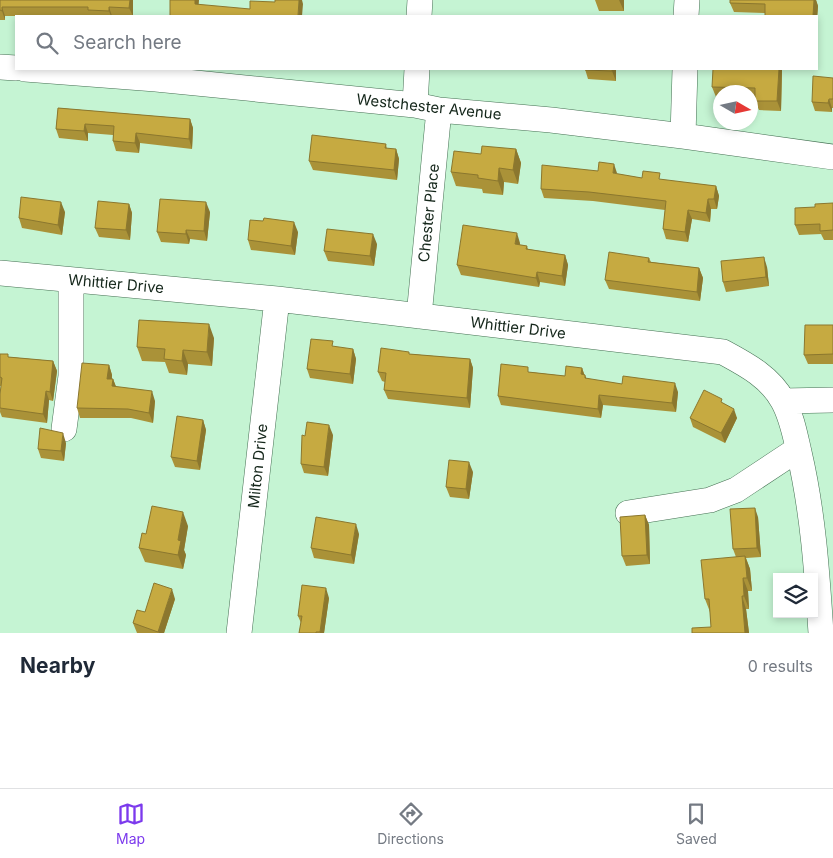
<!DOCTYPE html>
<html lang="en">
<head>
<meta charset="utf-8">
<style>
  :root { --surface:#fff; --page:#f6f6f7; --text:#1f2937; --muted:#747a83; --line:#e0e1e3; --accent:#7c3aed }
  body { margin:0; font-family:Inter,sans-serif; background:var(--page); color:var(--text) }
  .controls { position:absolute; right:15px; bottom:15px; display:grid; overflow:hidden; border-radius:0px; box-shadow:0 2px 8px #0003 }
  .controls button { width:45px; height:45px; display:grid; place-items:center; padding:0; border:0; border-bottom:1px solid var(--line); background:var(--surface); color:var(--text); font:25px sans-serif }
  .compass { position:absolute; left:713px; top:85px; width:45px; height:45px; border-radius:50%; background:var(--surface); box-shadow:0 2px 8px #0003; rotate:99deg }
  .list { margin:0; padding:0; list-style:none }
  h2 { display:flex; justify-content:space-between; align-items:center; height:65px; margin:0; padding:0 20px; font-size:21px }
  h2 small { font-size:16px; font-weight:400; color:var(--muted) }
  .icon { flex:none; width:28px; height:28px; fill:none; stroke:currentColor; stroke-width:2; stroke-linecap:round; stroke-linejoin:round }
  .map { position:relative; flex:none; width:833px; height:633px; overflow:hidden }
  .search { position:absolute; background:var(--surface); box-shadow:0 2px 8px #0003; left:15px; right:15px; top:15px; height:55px; display:flex; align-items:center; gap:12px; box-sizing:border-box; padding:0 18px; border-radius:0px; color:var(--muted); font-size:19px }
  .sheet { height:155px; background:var(--surface) }
  nav { display:flex; justify-content:space-around; align-items:center; box-sizing:border-box; height:70px; border-top:1px solid var(--line); background:var(--surface); font-size:14px; color:var(--muted) }
  nav a { display:grid; justify-items:center; gap:2px }
  nav .on { color:var(--accent) }
  .map>svg:first-child { display:block }
</style>
</head>
<body>
<div class="map">
<svg width="833" height="633" viewBox="0 0 833 633">
  <rect width="100%" height="100%" fill="#c5f4d3"/>
  <g fill="none" stroke-linecap="round" stroke-linejoin="round">
    <defs>
      <path id="minor" d="M419,16L420,0
        M686,16L687,0
        M0,67L16,68
        M25,69L156,79L415,105L439,110L551,120L683,136L833,157
        M415,105L417,69
        M683,136L685,69
        M0,273L277,299L723,352C747,365 770,377 783,401C792,417 795,435 799,452C813,512 817,572 821,633
        M419,316L439,110
        M783,401L833,400
        M64,429L71,376V280
        M628,513L710,500L736,490L798,449
        M239,633L277,299"/>
    </defs>
    <use href="#minor" stroke="#457053" stroke-width="26"/>
    <use href="#minor" stroke="#fff" stroke-width="25"/>
  </g>
  <path fill="#aa9238" d="M0,0H133V16H5V20H0Z
    M595,0H624V11H599Z
    M730,0H816L818,6L817,16L765,13L734,12L730,3Z
    M585,69H616V81L588,79Z
    M782,69L781,111L759,110L755,101V98L750,97V92H720V97H716L712,87Z
    M833,78V108H832V112L815,111L812,102Z
    M58,108L190,119L193,128L192,149L140,143L139,153L116,151L113,141V135L88,133V141L59,138L56,129Z
    M386,144L387,149H396L399,159L397,180L313,170L309,161Z
    M516,149L521,163L518,184L504,182L503,195L483,193L482,189L456,186L451,172L481,154Z
    M617,174L642,178L716,186L719,196L717,209H711L710,222L692,219L688,242L666,239L663,229L665,210L593,201L544,198L541,189Z
    M833,203V240H824L821,234L799,235L795,225L815,207Z
    M129,204L132,213L130,240L99,237L95,228Z
    M65,212L62,235L22,228L19,218Z
    M210,212L207,241L190,239L189,244L161,242L157,232Z
    M298,232L295,255L251,250L248,240Z
    M520,243V245L527,246L528,249L565,255L568,265L565,286L540,282L539,287L461,275L457,265Z
    M377,244L374,266L328,261L324,251Z
    M649,258L651,262L699,268L703,278L700,301L609,289L605,280Z
    M767,267L769,286L726,292L723,282Z
    M833,325V364H808L804,355Z
    M214,338L212,366L188,364L187,375L169,373L165,362L142,361L137,347Z
    M353,349L356,359L353,384L310,378L307,369Z
    M0,354L9,357L53,361L57,371L53,401L49,400L47,423L2,417L0,412L1,386H0Z
    M410,354L470,359L473,368L470,408L388,399L384,390L385,382L382,381L378,372Z
    M109,365L112,375V379H113L116,387L155,401L153,423L131,418H80L77,408Z
    M582,368L586,379L678,392L676,412L603,405L601,418L501,405L498,396L530,372L565,376Z
    M723,403L737,418L725,443L693,427L690,418Z
    M203,420L206,430L200,470L175,467L171,457Z
    M333,435L328,476L304,473L301,464L305,436Z
    M66,443L64,461L41,458L38,449Z
    M473,472L469,499L450,497L446,487Z
    M645,515L649,525L650,564L626,566L622,556Z
    M758,517L761,557L746,558L750,569L752,591H748L749,609H746L749,633H692L711,627L710,612L705,599L736,557L733,549Z
    M188,526L184,550L186,555L183,569L145,562L139,548L146,534Z
    M359,534L354,564L314,558L311,548Z
    M329,598L324,633H299L301,623L298,616Z
    M175,599L164,633H137L133,623L145,612Z"/>
  <path fill="#8b772e" d="M130,0H133V16L129,8Z
    M195,0H199L198,14L195,4Z
    M299,0H302L303,4L302,16H298Z
    M619,0H624V11Z
    M814,0H816L818,6L817,21V16H813Z
    M2,7L5,16V20L2,11Z
    M109,7L112,16H111L109,11Z
    M612,69H616V81L612,71Z
    M779,69H782L781,111L777,101Z
    M829,99L832,108V112L828,103Z
    M190,119L193,128L192,149L189,139Z
    M85,124L88,133V141L84,131Z
    M136,133L140,143L139,153L135,143Z
    M396,149L399,159L397,180L394,170Z
    M516,149L521,163L518,184L513,170Z
    M614,164L617,173H613Z
    M499,168L504,182L503,195L498,181Z
    M716,186L719,196L717,209L714,199Z
    M708,199L711,209L710,222L706,213Z
    M61,202L65,212L62,235L58,225Z
    M206,202L210,212L207,241L204,231Z
    M129,204L132,213L130,240L126,230Z
    M688,210L692,219L688,242L685,232Z
    M294,222L298,232L295,255L291,246Z
    M186,230L190,239L189,244L186,234Z
    M517,233L520,243L518,254L515,244Z
    M373,234L377,244L374,266L370,256Z
    M565,255L568,265L565,286L562,276Z
    M764,257L767,267L769,286L766,277Z
    M699,268L703,278L700,301L697,292Z
    M537,272L540,282L539,287L536,278Z
    M209,324L214,338L212,366L207,352Z
    M353,349L356,359L353,384L350,374Z
    M183,350L188,364L187,375L182,361Z
    M470,359L473,368L470,408L467,398Z
    M53,361L57,371L53,401L50,392Z
    M109,365L112,375L111,388L107,379Z
    M582,368L585,377V375L589,385L581,374Z
    M113,379L117,389L112,386Z
    M675,383L678,392L676,412L672,403Z
    M46,391L49,400L47,423L43,414Z
    M152,391L155,401L153,423L149,413Z
    M599,395L603,405L601,418L598,409Z
    M734,409L737,418L725,443L721,433Z
    M203,420L206,430L200,470L197,461Z
    M329,425L333,435L328,476L324,467Z
    M63,433L66,443L64,461L61,451Z
    M469,462L473,472L469,499L466,489Z
    M755,508L758,517L761,557L757,548Z
    M183,512L188,526L184,550L186,555L183,569L178,555V540Z
    M645,515L649,525L650,564L647,555Z
    M356,524L359,534L354,564L351,555Z
    M745,556L750,569L752,591L747,578Z
    M743,578L748,591L749,609L744,596Z
    M326,588L329,598L324,633H320Z
    M172,589L175,599L164,633H159L158,632Z
    M742,596L746,609L749,633H745Z"/>
  <path fill="#c6aa41" stroke="#8b772e" d="M0,0H130L129,8L109,7V11L88,10V7H2V11L0,10Z
    M170,0H195V4L250,9V1L275,2V0H299L298,16H170Z
    M730,0H814L813,16H765V4L730,3Z
    M585,69H612V71L585,70Z
    M713,69H779L777,101H755V88L712,87Z
    M813,76L833,78V99H829L828,103L812,102Z
    M58,108L190,119L189,139L136,133L135,143L113,141L114,126L85,124L84,131L56,129Z
    M312,135L386,144L385,148L396,149L394,170L309,161Z
    M482,146L516,149L513,170L499,168L498,181L478,178V175L451,172L454,151L481,154Z
    M599,162L614,164L613,173L642,178L643,171L660,173L659,179L716,186L714,199H708L706,213L688,210L685,232L663,229L666,201L589,192L541,189L542,165L598,171Z
    M21,197L61,202L58,225L19,218Z
    M160,199L206,202L204,231L186,230V234L157,232Z
    M98,201L129,204L126,230L95,228Z
    M833,203V230L820,231V224L795,225V208L815,207V204Z
    M264,218L294,222L291,246L248,240L250,220L263,221Z
    M463,225L517,233L515,244L527,246L526,249L565,255L562,276L537,272L536,278L457,265Z
    M327,229L373,234L370,256L324,251Z
    M609,252L649,258L648,262L699,268L697,292L605,280Z
    M764,257L766,277L723,282L721,261Z
    M139,320L209,324L207,352L183,350L182,361L164,359L165,349L137,347Z
    M805,325H833V354L804,355Z
    M311,339L333,341L332,346L353,349L350,374L307,369Z
    M381,348L409,352V354L470,359L467,398L384,390L386,373L378,372Z
    M0,354H8V357L53,361L50,392L46,391L43,414L0,408V394L2,378L0,377Z
    M82,363L109,365L107,379H113L112,386L152,391L149,413L128,409L77,408Z
    M501,364L528,367V372L565,376L566,366L582,368L581,374L585,375V378L622,384L623,376L675,383L672,403L599,395L598,409L498,396Z
    M704,390L722,399L721,402L734,409L721,433L690,418Z
    M177,416L203,420L197,461L171,457Z
    M307,422L329,425L324,467L301,464L302,435L305,436Z
    M40,428L63,433L61,451L38,449Z
    M449,460L469,462L466,489L446,487Z
    M152,506L183,512L178,540L181,541L178,555L139,548L142,533L146,534Z
    M755,508L757,548L733,549L730,509Z
    M645,515L647,555L622,556L620,517Z
    M316,517L356,524L351,555L311,548Z
    M745,556L747,578H743L744,596H742L745,633H692V628L711,627L709,599H705L701,560Z
    M154,583L172,589L158,632L133,623L137,610L145,612Z
    M302,585L326,588L320,632H316V633H299L302,616H298Z"/>
  <g text-anchor="middle" stroke-width="4.5" stroke-linejoin="round" paint-order="stroke">
    <g font-size="15" fill="#14261a" stroke="#fff">
      <text transform="translate(429 107) rotate(6)" y="5">Westchester Avenue</text>
      <text transform="translate(429 213) rotate(-84)" y="5">Chester Place</text>
      <text transform="translate(116 284) rotate(5)" y="5">Whittier Drive</text>
      <text transform="translate(518 328) rotate(7)" y="5">Whittier Drive</text>
      <text transform="translate(258 466) rotate(-84)" y="5">Milton Drive</text>
    </g>
  </g>
</svg>
<div class="controls">
<button><svg class="icon" aria-label="layers" viewBox="0 0 24 24"><path d="M12 4l9 5-9 5-9-5zM3 14l9 5 9-5"/></svg></button>
</div>
<svg class="compass" viewBox="-18 -18 36 36"><path d="M0-13l5 13h-10z" fill="#e53935"/><path d="M0 13l5-13h-10z" fill="#747a83"/></svg>
<div class="search"><svg class="icon" aria-label="search" viewBox="0 0 24 24"><circle cx="10" cy="10" r="6"/><path d="M15 15l6 6"/></svg>Search here</div>
</div>
<section class="sheet">
<h2>Nearby<small>0 results</small></h2>
<ul class="list">
</ul>
</section>
<nav>
<a class="on"><svg class="icon" aria-label="map" viewBox="0 0 24 24"><path d="M3 6l6-2 6 2 6-2v14l-6 2-6-2-6 2zM9 4v14M15 6v14"/></svg>Map</a>
<a><svg class="icon" aria-label="directions" viewBox="0 0 24 24"><path d="M12 3l9 9-9 9-9-9zM9 14v-3h6M13 9l2 2-2 2"/></svg>Directions</a>
<a><svg class="icon" aria-label="saved" viewBox="0 0 24 24"><path d="M7 4h10v16l-5-4-5 4z"/></svg>Saved</a>
</nav>
</body>
</html>
